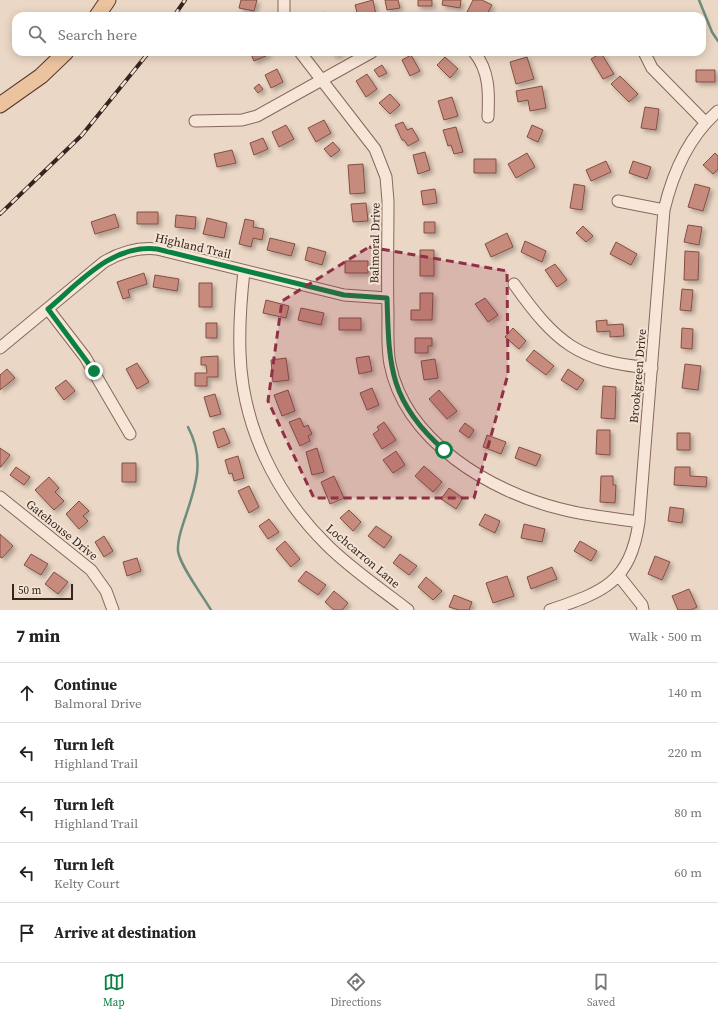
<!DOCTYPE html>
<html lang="en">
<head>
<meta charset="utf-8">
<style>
  :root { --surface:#fff; --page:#f2f2f2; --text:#222; --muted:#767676; --line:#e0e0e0; --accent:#0b8043 }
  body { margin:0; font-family:"Source Serif 4",serif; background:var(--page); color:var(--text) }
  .scale { position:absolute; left:12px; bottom:10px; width:61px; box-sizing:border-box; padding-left:4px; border:2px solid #36251f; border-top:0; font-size:11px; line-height:14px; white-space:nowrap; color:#36251f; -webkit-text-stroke:3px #f3e3d4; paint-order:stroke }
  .stop { position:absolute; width:12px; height:12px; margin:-9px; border:3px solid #0b8043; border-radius:50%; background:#fff }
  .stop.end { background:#0b8043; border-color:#fff; box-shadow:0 1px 4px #0008 }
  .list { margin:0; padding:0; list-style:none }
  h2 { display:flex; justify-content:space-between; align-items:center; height:52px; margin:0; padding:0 16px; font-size:17px }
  h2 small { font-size:13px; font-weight:400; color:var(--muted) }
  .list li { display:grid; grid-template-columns:26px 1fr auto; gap:12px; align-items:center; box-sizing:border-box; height:60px; padding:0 16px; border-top:1px solid var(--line) }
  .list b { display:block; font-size:15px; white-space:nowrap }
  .list p { margin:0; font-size:13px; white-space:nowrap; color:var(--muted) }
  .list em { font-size:13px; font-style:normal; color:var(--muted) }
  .icon { flex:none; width:22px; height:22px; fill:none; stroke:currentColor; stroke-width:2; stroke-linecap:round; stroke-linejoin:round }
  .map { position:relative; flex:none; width:718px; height:610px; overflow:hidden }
  .search { position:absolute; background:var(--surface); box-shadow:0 2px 10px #0003; left:12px; right:12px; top:12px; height:44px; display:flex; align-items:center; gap:10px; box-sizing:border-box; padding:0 14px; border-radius:12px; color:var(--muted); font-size:15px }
  .sheet { height:352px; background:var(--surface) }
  nav { display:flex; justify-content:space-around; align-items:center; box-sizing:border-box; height:56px; border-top:1px solid var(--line); background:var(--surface); font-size:11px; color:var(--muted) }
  nav a { display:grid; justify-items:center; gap:2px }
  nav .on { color:var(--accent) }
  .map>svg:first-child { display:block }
</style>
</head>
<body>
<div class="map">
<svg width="718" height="610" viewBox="0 0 718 610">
  <defs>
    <filter id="shadow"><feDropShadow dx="3" dy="3" stdDeviation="2" flood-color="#0004"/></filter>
  </defs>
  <rect width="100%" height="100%" fill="#ebd7c5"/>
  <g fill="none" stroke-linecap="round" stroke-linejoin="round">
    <path stroke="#6d8c7e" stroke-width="2.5" d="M699,0L712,32L718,41
      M188,427C206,461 195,488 184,521C181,530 177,541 178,551C180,566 203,596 211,610"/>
  </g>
  <path fill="#c78b7d" stroke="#834e43" filter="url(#shadow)" d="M241,0H257L254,11L239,8Z
    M373,0L376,15L358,16L355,5Z
    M385,0H398L400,8L387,10Z
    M418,0H432V6H418Z
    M443,0H461L460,8L442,5Z
    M473,0H482L492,5L486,16H476L467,12Z
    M325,12L328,16H318Z
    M250,52H267L268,55L254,61Z
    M333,52H342L335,56Z
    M601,53L614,74L603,79L591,59Z
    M411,55L420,71L410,76L402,60Z
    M445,57L458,69L450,78L437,65Z
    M527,57L534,79L516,84L510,62Z
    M382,65L387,73L379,77L374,70Z
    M277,69L283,82L271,88L265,75Z
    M696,70H715V82H696Z
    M367,74L377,89L366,97L356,81Z
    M620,76L638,94L629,102L611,84Z
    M259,84L263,89L258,93L254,88Z
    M542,86L546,108L530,111L528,100L518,102L516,91Z
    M390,94L400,105L390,114L379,103Z
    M452,97L458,116L444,120L438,101Z
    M645,107L659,109L656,130L641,128Z
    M324,120L331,133L316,142L308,128Z
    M403,122L407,130L412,128L419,140L408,146L404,140H402L395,125Z
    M286,125L294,139L279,147L272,132Z
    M532,125L543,130L538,142L527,137Z
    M456,127L463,152L454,154L451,145L448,146L443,130Z
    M263,138L268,149L254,155L250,143Z
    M333,142L340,150L331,157L324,149Z
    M232,150L236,163L217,167L214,154Z
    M425,152L430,170L418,174L413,155Z
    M527,153L535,167L516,178L508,164Z
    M715,153L718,156V169L713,174L703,165Z
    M474,159H496V173H474Z
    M606,161L611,172L591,181L586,170Z
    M633,161L651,167L647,179L629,173Z
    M363,164L365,193L350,194L348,165Z
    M574,184L585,186L582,210L570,208Z
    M695,184L710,188L703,211L688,207Z
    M435,189L437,203L423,205L421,191Z
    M366,203L368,221L353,222L351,204Z
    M137,212H158V224H137Z
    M115,214L119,227L95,234L91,222Z
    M176,215L196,217L195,229L175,227Z
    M207,218L227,223L224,238L203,234Z
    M245,219L254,221L253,227L264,229L262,240L253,238L251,247L239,244Z
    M424,222H435V233H424Z
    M688,225L702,227L699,245L684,242Z
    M583,226L593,236L586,242L576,233Z
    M507,233L513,247L491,257L485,244Z
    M270,238L295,244L291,256L267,250Z
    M525,241L546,251L542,262L521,252Z
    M616,242L637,254L631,265L610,254Z
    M308,247L326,252L322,265L305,260Z
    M420,250H434V276H420Z
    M685,251L699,252L698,280H684Z
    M345,261H368V273H345Z
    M555,264L567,280L557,287L545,270Z
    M144,273L147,284L128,290L130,297L123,299L117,282Z
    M155,275L179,279L177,291L153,287Z
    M199,283H212V307H199Z
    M682,289L693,290L691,311L680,310Z
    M420,293H433L432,320H411V310H420Z
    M485,298L498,315L488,322L475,304Z
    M266,300L289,306L286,318L263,313Z
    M301,308L324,313L321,325L298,320Z
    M339,318H361V330H339Z
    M607,320V325L623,324L624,336L610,337V331L597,332L596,321Z
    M206,323H217V338H206Z
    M513,328L526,341L519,349L505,337Z
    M682,328L693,329L692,349L681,348Z
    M415,338H432V346H428V353H415Z
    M534,350L554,366L546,375L526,360Z
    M218,356V377H207V386H195V373H207L206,365H201V357Z
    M369,356L372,371L359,374L356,358Z
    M286,358L289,380L273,382L271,360Z
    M435,359L438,378L424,380L421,361Z
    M137,363L149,382L137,389L126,369Z
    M685,364L701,366L698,390L682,388Z
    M7,369L15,378L0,390V375Z
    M568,369L584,380L577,390L561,380Z
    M66,380L75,391L64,400L55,388Z
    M603,386L616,387L615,419L601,418Z
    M372,388L379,405L367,410L360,393Z
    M288,390L295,411L282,416L274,395Z
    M439,390L457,411L447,419L429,399Z
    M215,394L221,414L210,417L204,397Z
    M300,418L304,427L308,425L312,434L308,436L310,441L300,446L289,422Z
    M384,422L396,440L382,449L373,434L379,430L377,427Z
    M465,423L474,430L469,438L459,431Z
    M224,428L230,443L218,448L213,432Z
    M597,430H610V455L596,454Z
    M677,433H690V450H677Z
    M487,435L506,442L501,454L483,447Z
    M519,447L541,455L536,466L515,458Z
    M0,448L10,455L1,467H0Z
    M317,448L324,472L312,475L306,452Z
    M396,451L405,465L393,473L383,460Z
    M238,456L244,478L234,481L232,473L229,474L225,460Z
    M122,463H136V482H122Z
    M424,466L442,482L433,492L415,476Z
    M16,467L30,477L24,485L10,475Z
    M675,467H690V476L707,477L706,487L674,485Z
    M334,476L344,498L330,504L321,482Z
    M601,476H613V485H616L615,503L600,502Z
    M49,477L59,488L55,492L64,501L54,510L35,490Z
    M249,486L259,507L249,513L238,491Z
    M449,488L463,498L456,509L441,499Z
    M79,501L89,511L83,516L88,521L79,529L66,514Z
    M670,507L684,509L682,523L668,521Z
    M349,510L361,522L353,531L340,518Z
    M485,514L500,521L495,533L479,525Z
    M269,519L279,532L268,539L259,526Z
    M524,524L545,529L542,542L521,538Z
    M376,526L392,537L384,548L368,536Z
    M0,534L13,546L2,558L0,557Z
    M104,536L113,551L104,557L95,542Z
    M285,541L300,559L291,567L276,549Z
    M580,541L597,551L591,561L574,551Z
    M31,554L48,564L41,575L24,565Z
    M400,554L417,566L409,575L393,563Z
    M655,556L670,562L662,580L648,574Z
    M137,558L141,571L127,576L123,562Z
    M552,567L557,579L531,589L527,577Z
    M306,571L326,585L318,595L298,581Z
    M54,572L68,582L58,594L45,584Z
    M507,576L514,596L493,603L486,583Z
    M426,577L442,591L433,600L418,587Z
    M689,589L697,607L691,610H678L672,596Z
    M334,591L348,603L342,610H334L325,602Z
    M454,595L472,602L469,610H459L449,607Z"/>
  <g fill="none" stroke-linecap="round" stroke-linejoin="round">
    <defs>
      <path id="minor" d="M284,0V16
        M300,52L375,149L386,177L388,201C388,239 387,277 388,316C388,332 387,348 390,364C405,441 491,492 561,509C587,516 613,518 639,522
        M474,52C490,71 489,94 488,117
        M644,52L652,68L706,123
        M195,121L242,120L257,116L372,52
        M618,201L664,210
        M244,271C241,298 239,326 240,353C242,426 276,495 327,545C351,569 381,589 408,610
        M514,284C556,343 578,362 652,368
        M48,309L85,357L130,434
        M0,348L104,262C121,252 138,247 157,249L344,295L387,298
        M0,497L91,570L106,591L113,610
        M619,576L642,605L643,610
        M550,610C603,592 630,583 639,522L664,210C673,172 688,137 718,111"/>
      <path id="major" d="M97,16L108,0
        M0,105L41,76L66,52"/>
    </defs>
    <use href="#minor" stroke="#85695c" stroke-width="13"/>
    <use href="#major" stroke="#533830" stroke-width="17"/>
    <use href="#minor" stroke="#f7e6d7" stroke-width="11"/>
    <use href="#major" stroke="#ecc39f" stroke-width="15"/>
    <defs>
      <path id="rail" d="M174,16L185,0
        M0,214L82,135L149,52"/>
    </defs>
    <use href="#rail" stroke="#36251f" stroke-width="4"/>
    <use href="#rail" stroke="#f3e3d4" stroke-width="2.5" stroke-dasharray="8" stroke-linecap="butt"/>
  </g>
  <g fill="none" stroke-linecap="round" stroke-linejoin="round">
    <path stroke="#0b8043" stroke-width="5" d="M94,371L48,309C80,282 112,244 157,249L344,295L387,298C389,366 389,402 444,450"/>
  </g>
  <path fill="#903046" fill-opacity="0.2" stroke="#903046" stroke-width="3" stroke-dasharray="8 5" stroke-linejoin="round" d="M369,247L507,271L508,374L474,498H314L268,401L282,301Z"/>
  <g text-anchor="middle" stroke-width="4" stroke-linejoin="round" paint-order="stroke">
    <g font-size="12" fill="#36251f" stroke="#f3e3d4">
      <text transform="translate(375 243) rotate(-89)" y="4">Balmoral Drive</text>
      <text transform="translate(193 246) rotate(13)" y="4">Highland Trail</text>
      <text transform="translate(638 376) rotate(-85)" y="4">Brookgreen Drive</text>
      <text transform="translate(62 530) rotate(39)" y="4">Gatehouse Drive</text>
      <text transform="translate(363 556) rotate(40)" y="4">Lochcarron Lane</text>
    </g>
  </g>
</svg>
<div class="scale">50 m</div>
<div class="stop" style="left:444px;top:450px"></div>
<div class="stop end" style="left:94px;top:371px"></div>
<div class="search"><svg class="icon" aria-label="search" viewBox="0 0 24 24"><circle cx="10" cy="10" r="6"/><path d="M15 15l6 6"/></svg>Search here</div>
</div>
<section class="sheet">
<h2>7 min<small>Walk · 500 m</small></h2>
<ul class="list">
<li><svg class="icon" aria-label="ahead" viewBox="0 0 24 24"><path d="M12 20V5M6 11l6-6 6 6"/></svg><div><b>Continue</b><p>Balmoral Drive</p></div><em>140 m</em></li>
<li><svg class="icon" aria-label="left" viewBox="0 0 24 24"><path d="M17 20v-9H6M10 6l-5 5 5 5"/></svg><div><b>Turn left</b><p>Highland Trail</p></div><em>220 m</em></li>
<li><svg class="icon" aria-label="left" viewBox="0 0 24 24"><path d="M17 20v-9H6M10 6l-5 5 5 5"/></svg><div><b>Turn left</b><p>Highland Trail</p></div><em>80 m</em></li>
<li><svg class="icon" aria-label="left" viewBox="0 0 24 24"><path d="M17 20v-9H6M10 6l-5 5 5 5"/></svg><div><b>Turn left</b><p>Kelty Court</p></div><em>60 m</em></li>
<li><svg class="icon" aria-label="arrive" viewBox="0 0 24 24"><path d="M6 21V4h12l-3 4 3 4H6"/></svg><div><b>Arrive at destination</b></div></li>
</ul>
</section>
<nav>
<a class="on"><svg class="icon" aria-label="map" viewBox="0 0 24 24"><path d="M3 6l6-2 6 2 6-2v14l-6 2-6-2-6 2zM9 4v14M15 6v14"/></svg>Map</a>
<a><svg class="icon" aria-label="directions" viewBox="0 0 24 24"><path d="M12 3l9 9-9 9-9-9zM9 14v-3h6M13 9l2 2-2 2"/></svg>Directions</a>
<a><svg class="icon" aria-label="saved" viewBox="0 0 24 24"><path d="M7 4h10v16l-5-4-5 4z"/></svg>Saved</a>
</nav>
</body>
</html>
